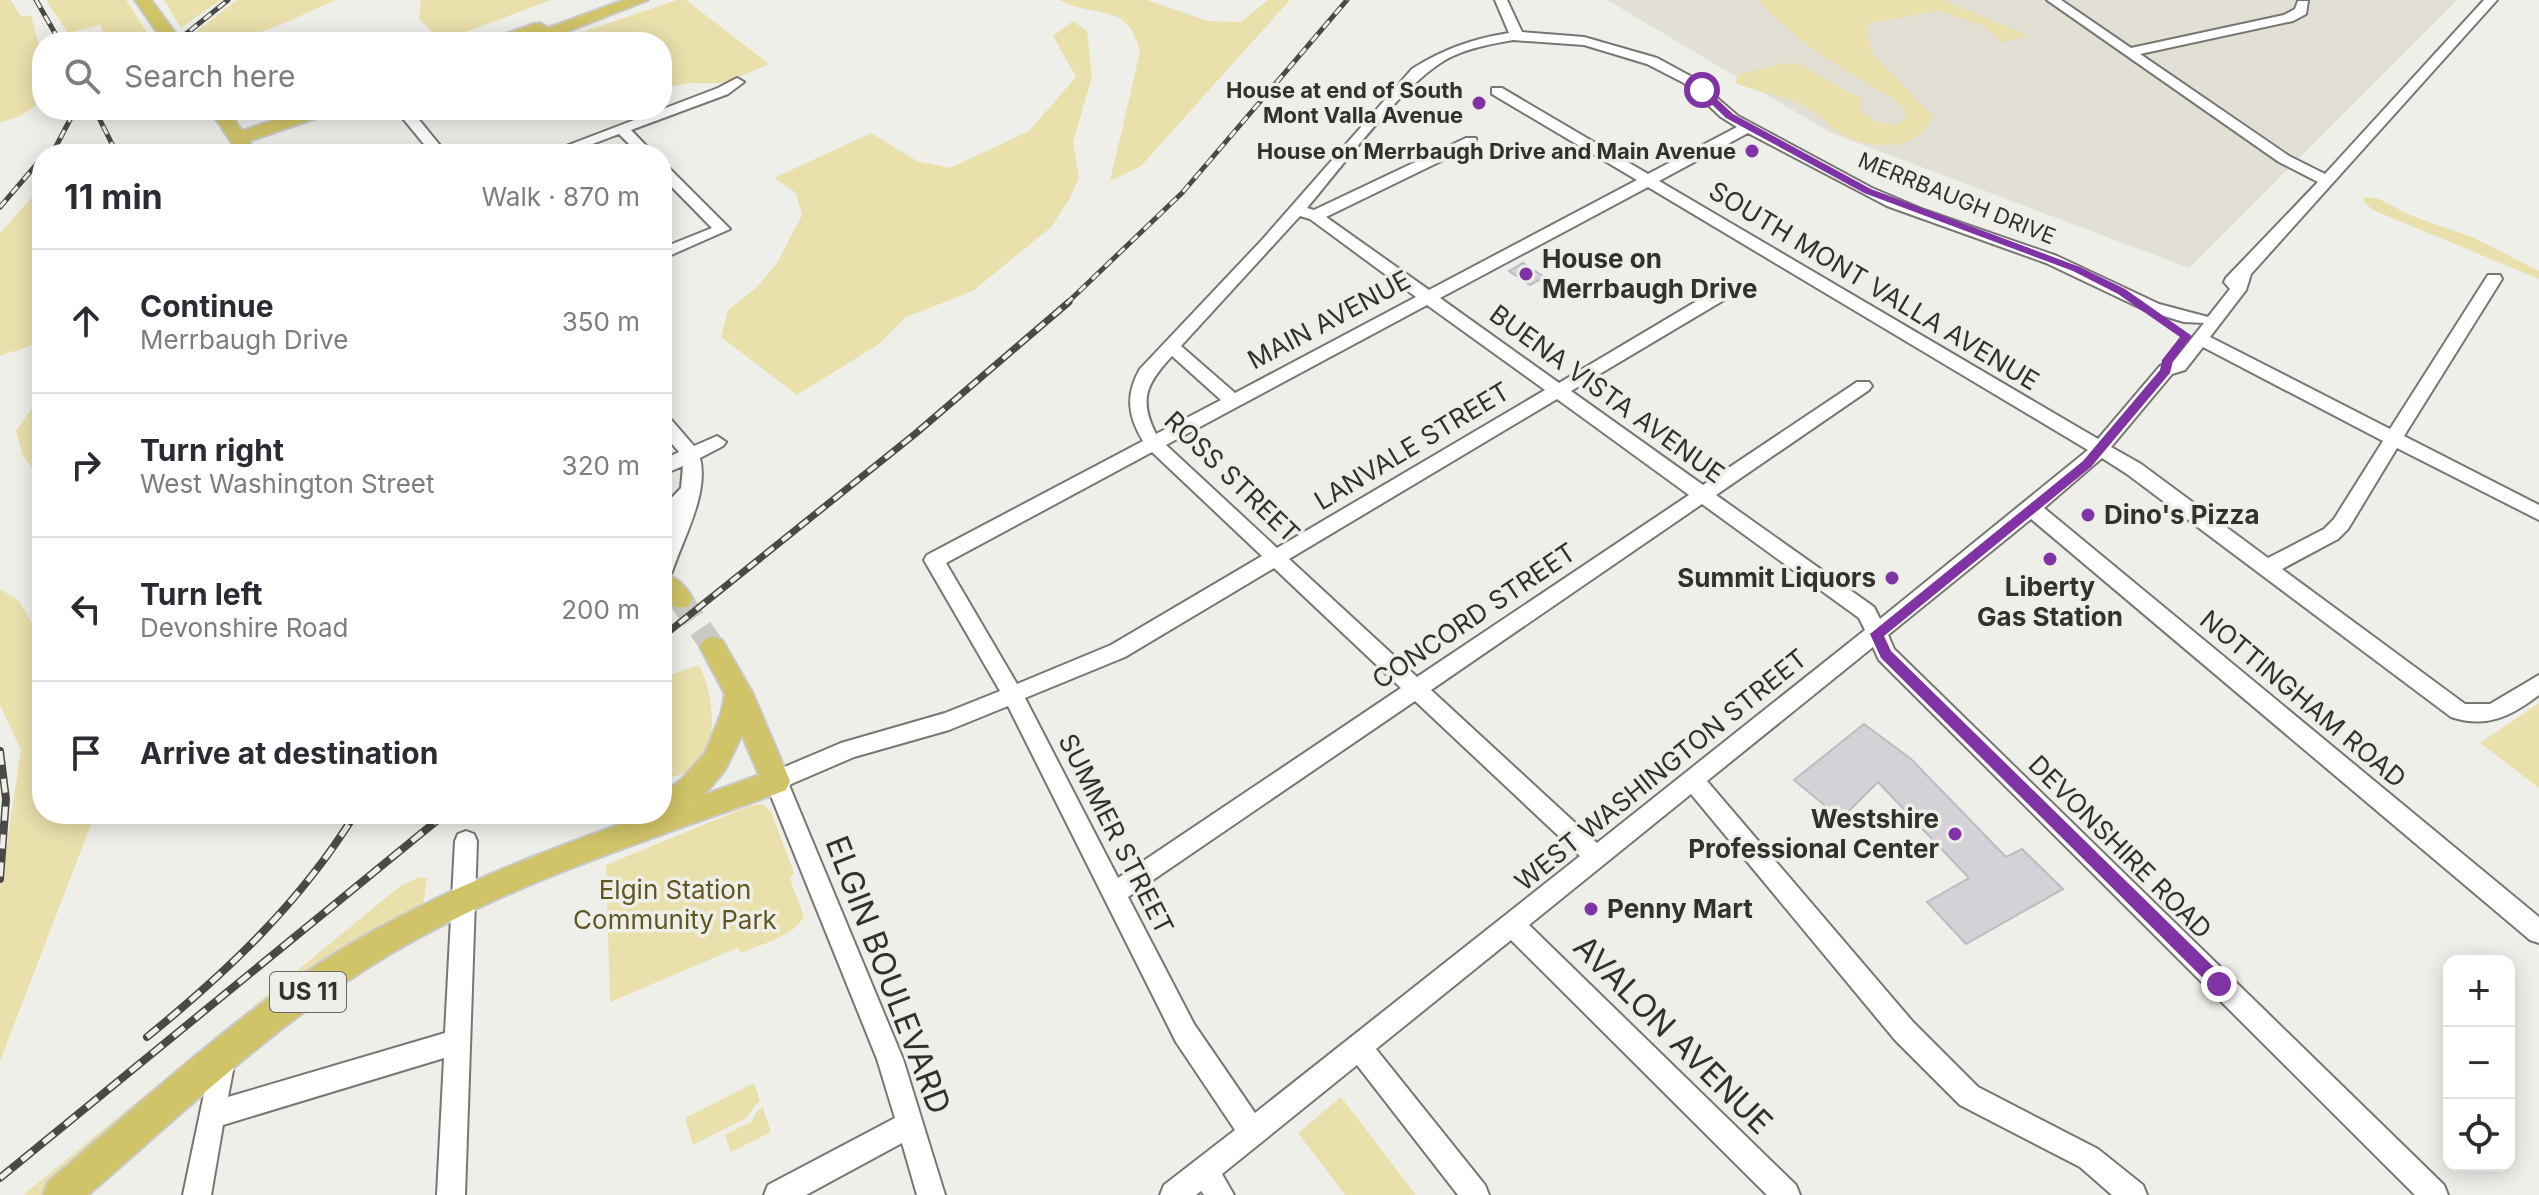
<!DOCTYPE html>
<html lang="en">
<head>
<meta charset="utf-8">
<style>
  :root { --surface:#fff; --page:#f2f2f3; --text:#2b2b33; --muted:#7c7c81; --line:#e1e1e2 }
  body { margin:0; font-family:Inter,sans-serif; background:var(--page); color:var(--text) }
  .controls { position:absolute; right:24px; bottom:24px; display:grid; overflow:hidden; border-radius:16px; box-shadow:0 4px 20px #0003 }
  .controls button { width:72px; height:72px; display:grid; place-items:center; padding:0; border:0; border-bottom:2px solid var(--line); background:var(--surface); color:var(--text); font:40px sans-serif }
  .stop { position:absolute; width:24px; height:24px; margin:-18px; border:6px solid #7f33a5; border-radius:50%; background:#fff }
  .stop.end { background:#7f33a5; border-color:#fff; box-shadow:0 2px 8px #0008 }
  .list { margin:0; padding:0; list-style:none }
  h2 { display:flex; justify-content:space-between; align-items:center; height:104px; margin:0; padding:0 32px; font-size:34px }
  h2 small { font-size:26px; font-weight:400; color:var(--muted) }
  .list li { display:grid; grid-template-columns:52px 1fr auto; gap:24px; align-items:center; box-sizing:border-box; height:144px; padding:0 32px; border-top:2px solid var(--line) }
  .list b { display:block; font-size:30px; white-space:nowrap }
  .list p { margin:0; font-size:26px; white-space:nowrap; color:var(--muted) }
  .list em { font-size:26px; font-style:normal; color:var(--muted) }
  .icon { flex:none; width:44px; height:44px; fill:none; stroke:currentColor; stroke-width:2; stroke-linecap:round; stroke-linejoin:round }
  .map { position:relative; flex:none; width:2539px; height:1195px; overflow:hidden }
  .search { position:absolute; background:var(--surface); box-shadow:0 4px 20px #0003; left:32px; top:32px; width:640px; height:88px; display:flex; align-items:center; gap:20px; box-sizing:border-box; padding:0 28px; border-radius:32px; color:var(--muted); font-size:30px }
  .panel { position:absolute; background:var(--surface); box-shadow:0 4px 20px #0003; left:32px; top:144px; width:640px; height:680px; border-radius:32px }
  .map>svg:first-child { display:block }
</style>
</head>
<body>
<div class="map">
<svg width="2539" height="1195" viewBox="0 0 2539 1195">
  <rect width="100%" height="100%" fill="#efefea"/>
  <path fill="#e2e0d5" d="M1607,0H2457L2189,268L1831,133Z"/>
  <path fill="#eae0ac" d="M0,0H11L21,17L31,15C37,37 52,82 38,102C31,113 12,119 0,123Z
    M46,0H126L153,42H106L100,25L68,33Z
    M164,0H220L181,28Z
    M237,0H336C303,13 221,59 189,37Z
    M421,0H551L442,41L419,19Z
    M677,0H686L769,64L725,83H691L662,88V42H553Z
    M1060,0H1147L1208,21L1241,22L1268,0H1290L1141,166L1110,181L1140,52C1128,0 1097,20 1060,0Z
    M1758,0H1942L2027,35L2002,43L1984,26L1938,11L1866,24L1871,52L1933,117C1919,149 1880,150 1852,139C1833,132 1819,112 1800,104C1779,94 1756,92 1735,83L1738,75L1780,64L1797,63L1861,99L1859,111L1877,122L1897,125L1906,118L1904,108L1894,99C1839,67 1803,48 1758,0Z
    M1073,21L1087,31L1092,77L1073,142L1079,178L1069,200L1051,227L973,291L906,317L879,344L797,395L721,337L728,310L757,287L777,263L802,215L796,193L774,178L871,133L917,161L950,168L1029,131L1076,77L1053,36Z
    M42,186V342L0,356V233Z
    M2364,197L2379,199L2412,216L2472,237L2539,271V279L2373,210L2364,202Z
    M42,394V481L23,456L16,431Z
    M0,589L19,601L42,641V814H95L0,1061V888L21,750L0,705Z
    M699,665C713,691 722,749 692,770C685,775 671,776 662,779V682L672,674Z
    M2539,703V788L2480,743Z
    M762,804L771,812L794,873L790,879L804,916C794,937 760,944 741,953L737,948L610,1002L606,865L749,806Z
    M419,877L427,878L423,905L44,1195H23L399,887Z
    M754,1083L760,1100L746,1118L693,1145L685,1118Z
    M1341,1097L1416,1195H1345L1298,1133Z
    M763,1108L771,1132L731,1152L725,1135L751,1122L757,1111Z"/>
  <path fill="#d4d2d6" stroke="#bdbbbf" stroke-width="2" d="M1523,263L1544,277L1530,285L1509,271Z
    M1864,724L1911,759L2006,857L2022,849L2063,889L1966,944L1927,902L1969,878L1878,782L1841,819L1794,780Z"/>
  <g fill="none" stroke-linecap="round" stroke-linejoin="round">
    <path stroke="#c9c9c5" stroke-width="24" stroke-dasharray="24 12" stroke-linecap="butt" d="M680,599L713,647"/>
    <defs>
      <path id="minor" d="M1495,0H1507L1522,32L1584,37L1657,58L1694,78L1738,116L1872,188L1924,210L2057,256L2159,304L2208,317L2230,289L2224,282L2226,278L2318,182L2279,162L2047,0H2061L2131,48L2284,15L2295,9L2298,1H2308L2306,14L2293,21L2140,54L2289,156L2325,174L2484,0H2497L2251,274L2246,290L2210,337L2390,429L2488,275H2500L2502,279L2404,436L2539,505V520L2397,448L2348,529L2338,539L2282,569L2465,704H2490L2539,675V695C2511,716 2487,729 2451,717L2127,474L2102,458L2044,508L2539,917V943L2530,940L2031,519L1888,635L1894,649L2444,1185L2448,1195H2415L1879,660L1873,647L1707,781L1913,1022L1978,1087L2098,1149L2143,1185L2147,1195H2112L2080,1167L1960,1105L1895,1040L1691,794L1529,925L1796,1185L1800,1195H1767L1511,940L1376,1049L1485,1185L1489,1195H1458L1357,1065L1222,1174L1234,1195H1204L1201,1191L1196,1195H1160L1164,1185L1235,1130L1176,1042L1008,706L949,730L854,757L789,785L903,1059L945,1195H917L902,1143L806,1195H764L768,1185L895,1118L877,1059L765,781L768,774L841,743L945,713L1000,691L924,560L927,555L1143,441C1128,416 1125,395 1140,369L1261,241L1412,69C1444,49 1472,39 1509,33ZM1513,40L1584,45L1647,64L1684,83L1721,117L1737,127L1648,174L1502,88H1492V94L1637,180L1429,290L1326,217L1476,144V138H1466L1314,210L1307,208C1341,168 1408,76 1453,56C1472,47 1492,44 1513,40ZM1748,133L1887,206L2046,263L2147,311L2184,322L2204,323L2173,362L2160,366L2098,439L1659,181ZM1648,187L2088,450L1880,619L1874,607L1716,495L1869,390L1872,386L1869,382H1857L1703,485L1571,391L1724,300V292H1712L1559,383L1440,298ZM1300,216L1310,219L1416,297L1235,393L1181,346ZM1427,305L1545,390L1277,548L1166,445ZM2203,347L2383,441L2334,519L2324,529L2268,558L2141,464L2111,447L2172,374L2185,370ZM1172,356L1221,400L1156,434C1138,399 1147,383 1172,356ZM1557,399L1689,495L1417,677L1289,559ZM1152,452L1262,556L1111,645L1017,684L946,563ZM1702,504L1859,618L1865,630L1597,843L1431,690ZM1274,568L1401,688L1118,878L1025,698L1125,657ZM1415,701L1580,856L1255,1113L1194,1024L1128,897Z
        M737,78L744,82L728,94L631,130L654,154H639L619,134L566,154H545L718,88Z
        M396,110H411L447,154H432Z
        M662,165L667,166L730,229L662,259V248L712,228L662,177Z
        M662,414L668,416L694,446L717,436L726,442L723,446L700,458C709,494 683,538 672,572L669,577L662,579V545L670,523L662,527V508L681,488L683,466L662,475V460L679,452L662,432Z
        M466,831L474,834L477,841L465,1195H437L444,1058L223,1125L211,1195H183L213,1051L222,1047L231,1051L235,1060L228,1097L445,1033L455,841L458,834Z"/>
      <path id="major" d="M135,0H151L182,42H164Z
        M624,0H648L541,42H491L494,38L534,24L540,23L548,28Z
        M210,110H228L242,131L304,110H331L328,114L249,141L255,151L253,154H239Z
        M662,572C675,576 687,587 693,599L689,606C677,610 671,606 662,598Z
        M713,636L722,640L752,692L790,781L786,790C653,839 513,881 390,954C279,1020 185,1111 88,1195H43L48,1182C151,1095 251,999 370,933C458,883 553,848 649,814H662V794L682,779L705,753L721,714L725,694L700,647L704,640ZM742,735L759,775L704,795L725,770Z"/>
    </defs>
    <use href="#minor" stroke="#777672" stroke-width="4"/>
    <use href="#major" stroke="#c9c9c9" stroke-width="4"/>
    <use href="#minor" fill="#fff" fill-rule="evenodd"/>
    <use href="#major" fill="#d0c368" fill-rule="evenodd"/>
    <defs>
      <path id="rail-far2" d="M36,0L60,42
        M176,42L228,0
        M95,110L117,154
        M52,154L75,110
        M0,207L42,158
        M1066,304L1182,193L1347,0"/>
      <path id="rail-far1" d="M662,637L915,434L1069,302"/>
      <path id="rail" d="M0,751L6,799L0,879
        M147,1037C228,971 300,903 355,814
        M0,1178L445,814"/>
    </defs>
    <use href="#rail-far2" stroke="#494947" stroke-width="5"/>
    <use href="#rail-far1" stroke="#494947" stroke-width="7"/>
    <use href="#rail" stroke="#494947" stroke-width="8"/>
    <use href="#rail-far2" stroke="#efefea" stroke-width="3" stroke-dasharray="9" stroke-linecap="butt"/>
    <use href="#rail-far1" stroke="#efefea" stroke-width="4" stroke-dasharray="11" stroke-linecap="butt"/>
    <use href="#rail" stroke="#efefea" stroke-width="5" stroke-dasharray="14" stroke-linecap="butt"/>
  </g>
  <path fill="#7f33a5" d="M1699,88H1705L1733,114L1871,189L2080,267L2125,289L2192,336L2173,361L2170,373L2091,467L1884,636L1891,651L2225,978V989H2214L1881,658L1870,634L2083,461L2160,370L2162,360L2180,337L2118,294L2073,271L1864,193L1726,118L1699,92Z"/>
  <g fill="#7f33a5" stroke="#efefea" stroke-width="3">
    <circle cx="1479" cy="103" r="8"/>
    <circle cx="1752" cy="151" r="8"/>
    <circle cx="1526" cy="274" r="8"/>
    <circle cx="2088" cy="515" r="8"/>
    <circle cx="2050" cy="559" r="8"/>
    <circle cx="1892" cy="578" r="8"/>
    <circle cx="1955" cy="834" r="8"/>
    <circle cx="1591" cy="909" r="8"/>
  </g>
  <g text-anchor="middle" stroke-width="7" stroke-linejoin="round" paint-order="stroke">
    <g font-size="22" font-weight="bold" fill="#31312f" stroke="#efefea" text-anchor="end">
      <text x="1463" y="98">House at end of South<tspan x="1463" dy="25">Mont Valla Avenue</tspan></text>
      <text x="1736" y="159">House on Merrbaugh Drive and Main Avenue</text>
    </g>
    <g font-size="22" fill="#31312f" stroke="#efefea">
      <text transform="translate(1957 198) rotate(22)" y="8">MERRBAUGH DRIVE</text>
    </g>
    <rect fill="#efefea" stroke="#6a6a67" stroke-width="2" x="270" y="972" width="76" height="40" rx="6"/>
    <g font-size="24" font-weight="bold" fill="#31312f">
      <text x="308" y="1000">US 11</text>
    </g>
    <g font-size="26" font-weight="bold" fill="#31312f" stroke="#efefea" text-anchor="start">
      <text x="1542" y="268">House on<tspan x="1542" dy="30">Merrbaugh Drive</tspan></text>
      <text x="2104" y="524">Dino's Pizza</text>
      <text x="1876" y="587" text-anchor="end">Summit Liquors</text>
      <text x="2050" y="596" text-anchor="middle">Liberty<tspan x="2050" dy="30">Gas Station</tspan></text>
      <text x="1939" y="828" text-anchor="end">Westshire<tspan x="1939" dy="30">Professional Center</tspan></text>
      <text x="1607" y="918">Penny Mart</text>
    </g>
    <g font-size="26" fill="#31312f" stroke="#efefea">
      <text transform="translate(1874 286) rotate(31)" y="9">SOUTH MONT VALLA AVENUE</text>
      <text transform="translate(1329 320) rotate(-28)" y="9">MAIN AVENUE</text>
      <text transform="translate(1607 394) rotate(36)" y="9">BUENA VISTA AVENUE</text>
      <text transform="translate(1412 446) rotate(-31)" y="9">LANVALE STREET</text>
      <text transform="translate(1232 477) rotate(44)" y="9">ROSS STREET</text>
      <text transform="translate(1474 616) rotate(-34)" y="9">CONCORD STREET</text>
      <text transform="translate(2303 699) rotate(40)" y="9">NOTTINGHAM ROAD</text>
      <text transform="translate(1661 770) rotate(-39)" y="9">WEST WASHINGTON STREET</text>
      <text transform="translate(1116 834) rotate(63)" y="9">SUMMER STREET</text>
      <text transform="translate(2120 847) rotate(45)" y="9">DEVONSHIRE ROAD</text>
    </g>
    <g font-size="26" fill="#605621" stroke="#efefea">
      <text x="675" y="899">Elgin Station<tspan x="675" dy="30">Community Park</tspan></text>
    </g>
    <g font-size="32" fill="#31312f" stroke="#efefea">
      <text transform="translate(888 975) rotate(69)" y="11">ELGIN BOULEVARD</text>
      <text transform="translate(1673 1035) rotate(45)" y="11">AVALON AVENUE</text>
    </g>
  </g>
</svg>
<div class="controls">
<button>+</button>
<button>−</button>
<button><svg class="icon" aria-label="locate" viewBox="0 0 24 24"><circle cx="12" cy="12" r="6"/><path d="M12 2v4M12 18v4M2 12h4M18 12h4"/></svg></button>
</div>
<div class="stop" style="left:1702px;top:90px"></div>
<div class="stop end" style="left:2219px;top:984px"></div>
<div class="search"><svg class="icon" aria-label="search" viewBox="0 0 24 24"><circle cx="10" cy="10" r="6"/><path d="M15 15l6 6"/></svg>Search here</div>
<section class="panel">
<h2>11 min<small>Walk · 870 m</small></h2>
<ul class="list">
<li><svg class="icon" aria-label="ahead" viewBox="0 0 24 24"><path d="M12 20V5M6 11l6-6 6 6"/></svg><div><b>Continue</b><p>Merrbaugh Drive</p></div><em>350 m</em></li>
<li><svg class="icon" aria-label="right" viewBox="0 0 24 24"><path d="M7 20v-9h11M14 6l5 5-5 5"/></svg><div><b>Turn right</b><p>West Washington Street</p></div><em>320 m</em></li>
<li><svg class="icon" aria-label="left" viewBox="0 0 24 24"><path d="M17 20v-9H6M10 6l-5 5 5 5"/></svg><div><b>Turn left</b><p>Devonshire Road</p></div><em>200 m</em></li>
<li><svg class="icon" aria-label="arrive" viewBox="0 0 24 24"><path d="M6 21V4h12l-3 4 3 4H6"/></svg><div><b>Arrive at destination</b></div></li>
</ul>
</section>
</div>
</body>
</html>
